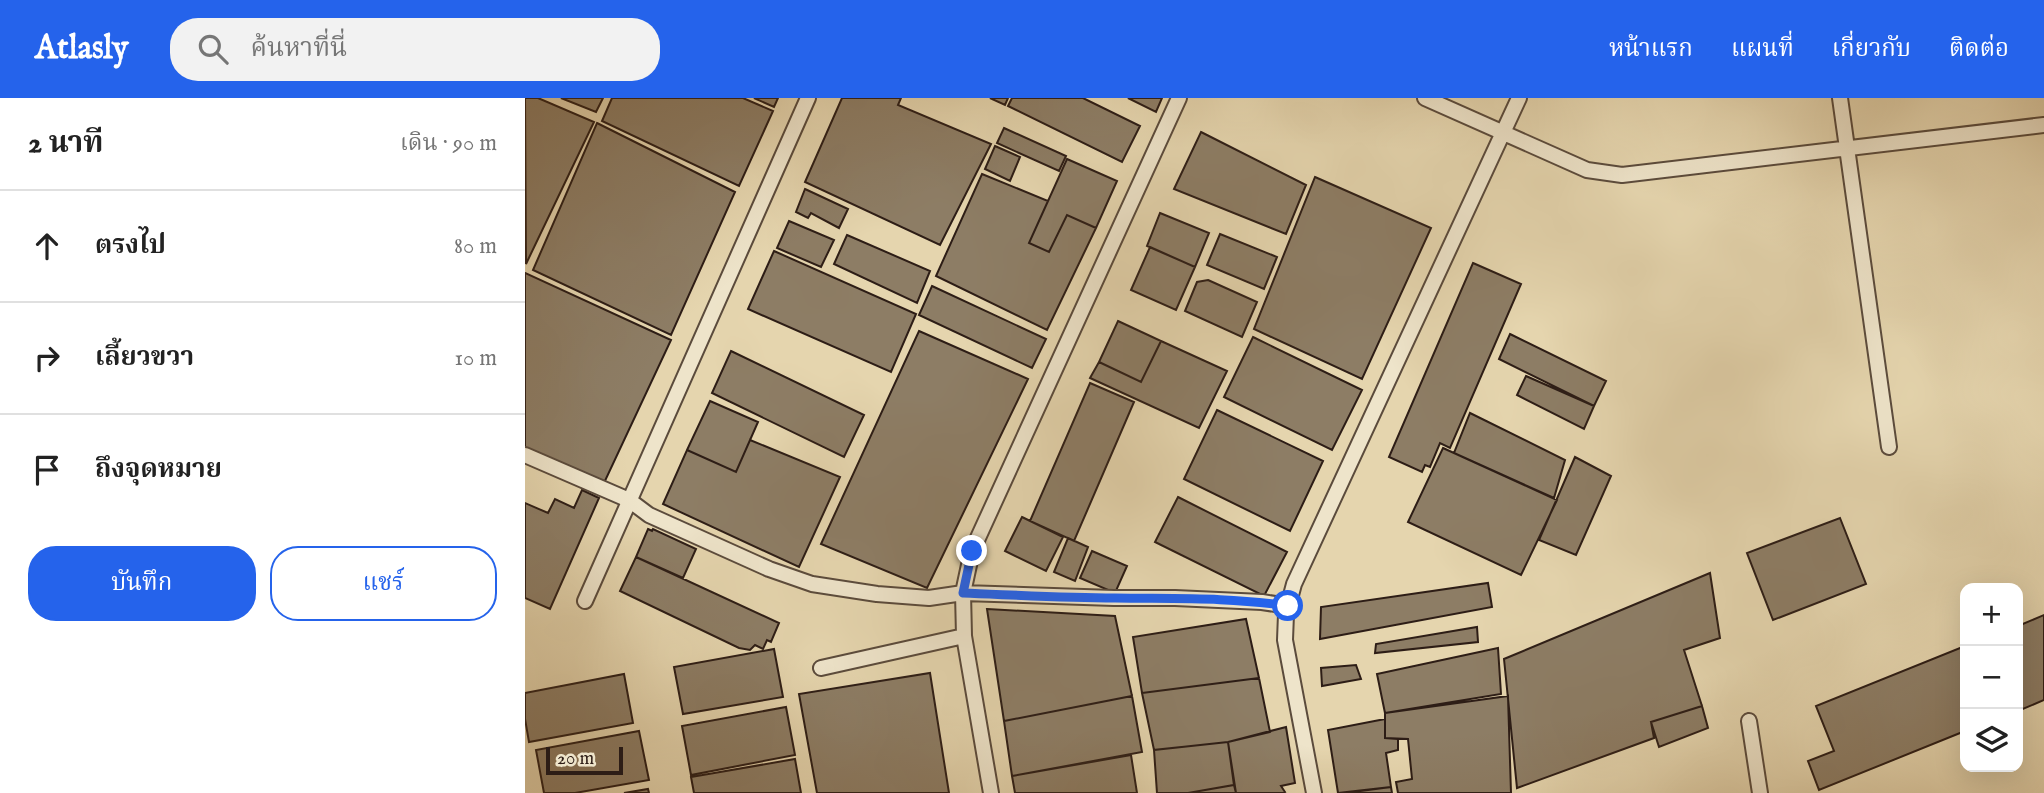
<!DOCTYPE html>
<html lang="th">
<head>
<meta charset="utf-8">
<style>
  :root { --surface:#fff; --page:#f2f2f2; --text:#222; --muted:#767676; --line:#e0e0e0; --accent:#2563eb }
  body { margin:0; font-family:"IM FELL English","Noto Serif Thai",serif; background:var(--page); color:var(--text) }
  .controls { position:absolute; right:21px; bottom:21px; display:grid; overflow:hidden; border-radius:14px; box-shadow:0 7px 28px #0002 }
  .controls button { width:63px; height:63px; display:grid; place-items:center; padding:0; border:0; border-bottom:2px solid var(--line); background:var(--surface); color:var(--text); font:35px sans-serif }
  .scale { position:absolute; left:21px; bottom:18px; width:77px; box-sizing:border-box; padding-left:7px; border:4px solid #2d1d16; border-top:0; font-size:19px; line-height:24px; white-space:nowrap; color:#2d1d16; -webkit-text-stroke:5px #eee4ca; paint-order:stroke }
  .stop { position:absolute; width:21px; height:21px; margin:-16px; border:5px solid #2563eb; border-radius:50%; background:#fff }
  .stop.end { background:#2563eb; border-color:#fff; box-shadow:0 2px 7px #0008 }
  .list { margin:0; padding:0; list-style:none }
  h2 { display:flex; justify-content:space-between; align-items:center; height:91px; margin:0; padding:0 28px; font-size:30px }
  h2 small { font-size:23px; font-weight:400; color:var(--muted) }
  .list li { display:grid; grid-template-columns:46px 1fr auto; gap:21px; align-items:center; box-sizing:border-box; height:112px; padding:0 28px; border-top:2px solid var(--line) }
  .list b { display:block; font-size:26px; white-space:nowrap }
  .list em { font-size:23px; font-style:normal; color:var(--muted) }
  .actions { display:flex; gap:14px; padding:21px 28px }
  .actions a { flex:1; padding:16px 0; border:2px solid var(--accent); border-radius:28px; text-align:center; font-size:24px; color:var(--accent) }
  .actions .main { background:var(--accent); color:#fff }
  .icon { flex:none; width:38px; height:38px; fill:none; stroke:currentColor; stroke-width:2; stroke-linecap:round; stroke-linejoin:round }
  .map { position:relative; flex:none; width:1519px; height:695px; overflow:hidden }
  header { display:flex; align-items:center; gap:42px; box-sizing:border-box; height:98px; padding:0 35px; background:var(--accent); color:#fff }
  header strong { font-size:33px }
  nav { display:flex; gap:38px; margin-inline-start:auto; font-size:24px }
  .search { width:490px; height:63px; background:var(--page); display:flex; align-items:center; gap:18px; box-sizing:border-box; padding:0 24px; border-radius:28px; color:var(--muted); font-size:26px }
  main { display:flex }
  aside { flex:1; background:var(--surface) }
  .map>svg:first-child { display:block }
</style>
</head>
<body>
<header>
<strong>Atlasly</strong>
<div class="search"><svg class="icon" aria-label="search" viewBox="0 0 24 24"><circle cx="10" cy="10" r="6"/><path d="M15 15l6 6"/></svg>ค้นหาที่นี่</div>
<nav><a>หน้าแรก</a><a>แผนที่</a><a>เกี่ยวกับ</a><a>ติดต่อ</a></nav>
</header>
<main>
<aside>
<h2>2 นาที<small>เดิน · 90 m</small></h2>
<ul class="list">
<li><svg class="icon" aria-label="ahead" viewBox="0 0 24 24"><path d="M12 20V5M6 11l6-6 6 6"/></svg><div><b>ตรงไป</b></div><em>80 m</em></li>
<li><svg class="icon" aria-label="right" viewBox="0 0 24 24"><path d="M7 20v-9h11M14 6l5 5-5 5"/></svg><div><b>เลี้ยวขวา</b></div><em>10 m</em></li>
<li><svg class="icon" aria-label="arrive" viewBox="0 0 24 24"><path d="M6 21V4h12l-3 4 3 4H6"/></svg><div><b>ถึงจุดหมาย</b></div></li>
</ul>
<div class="actions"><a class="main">บันทึก</a><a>แชร์</a></div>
</aside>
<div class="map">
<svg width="1519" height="695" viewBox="0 0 1519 695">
  <rect width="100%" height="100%" fill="#e5d5ae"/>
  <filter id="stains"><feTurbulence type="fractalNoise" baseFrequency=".00286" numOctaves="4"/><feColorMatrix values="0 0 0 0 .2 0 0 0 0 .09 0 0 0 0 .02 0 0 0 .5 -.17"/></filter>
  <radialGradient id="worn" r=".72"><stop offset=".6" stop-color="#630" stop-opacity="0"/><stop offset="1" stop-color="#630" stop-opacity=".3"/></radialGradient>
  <path fill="#8d7d65" stroke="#2d1d16" stroke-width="2" d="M0,0H13L69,24L1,166Z
    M36,0H78L71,14Z
    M87,0H218L248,13L214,88L77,23Z
    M229,0H253L249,9Z
    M317,0H376L373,7L466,46L415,147L280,84Z
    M465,0H483L480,7Z
    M487,0H558L615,28L597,64L483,8Z
    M603,0H637L631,14Z
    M72,25L210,94L146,237L8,172Z
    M479,30L541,58L534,73L472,45Z
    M676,34L781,87L761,136L649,91Z
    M470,48L495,59L485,83L460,71Z
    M542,61L592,83L571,130L542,117L524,154L504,145Z
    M457,76L523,103L504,145L524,154L542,117L571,130L522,232L411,178Z
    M790,79L906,130L837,281L729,231Z
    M280,91L323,111L314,130L286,115L283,120L271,114Z
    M635,115L684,135L670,169L622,148Z
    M264,123L309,142L296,169L252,150Z
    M695,136L752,159L739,191L682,167Z
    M322,137L405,173L392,205L309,166Z
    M625,149L670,169L651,212L606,192Z
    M249,153L391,216L366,274L223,211Z
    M948,165L996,186L925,350L915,345L905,369L900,367L897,374L864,359Z
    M0,175L146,242L79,385L0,354Z
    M683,182L732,204L717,239L660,213L672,184Z
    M407,188L521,241L507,270L394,217Z
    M593,223L636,243L616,284L574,264Z
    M394,233L503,281L402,490L296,446Z
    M985,236L1081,283L1069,308L974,261Z
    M728,239L837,292L807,352L699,299Z
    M636,243L702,273L674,330L565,280L574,264L616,284Z
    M206,253L339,317L319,359L187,295Z
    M1001,278L1069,308L1059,331L992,297Z
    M565,285L609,304L549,443L505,423Z
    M185,303L233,324L211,374L162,352Z
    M692,312L798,363L765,433L659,381Z
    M945,315L1040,362L1029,400L929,355Z
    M225,342L315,379L274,469L138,406L162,352L211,374Z
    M918,350L1032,402L996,477L883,424Z
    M1050,359L1086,378L1051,457L1014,442Z
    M57,392L74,400L25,511L0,500V405L23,415L30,401L49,410Z
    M653,399L762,454L739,498L630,444Z
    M497,419L538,439L521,473L480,453Z
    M1315,420L1341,486L1248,522L1222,455Z
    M123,431L127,433L128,431L171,451L158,480L111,459Z
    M543,440L563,449L550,483L529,474Z
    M567,453L602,468L590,495L555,480Z
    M111,459L254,525L246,544L242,542L238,551L230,547L225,552L214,550L95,493Z
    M1185,475L1195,540L1159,552L1177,608L1126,624L1129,640L992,690L979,561Z
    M963,485L967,509L795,541L796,509Z
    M462,511L590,518L607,598L479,623Z
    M1519,517V602L1493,613V528Z
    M721,521L734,580L617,595L608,539Z
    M952,529L953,544L850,555L851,546Z
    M1440,548V633L1294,692L1283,663L1309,653L1291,608Z
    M973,550L976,596L860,615L852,576Z
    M249,551L258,599L158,616L149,569Z
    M831,567L836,581L797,588L796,570Z
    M405,575L424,695H292L274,596Z
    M99,576L108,625L4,644L0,621V595Z
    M734,580L745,634L703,644L629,652L617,595Z
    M607,598L617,654L487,678L479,623Z
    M983,598L986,695H873L871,684L887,681L883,641L860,640V615Z
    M1177,608L1183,630L1134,649L1126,624Z
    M261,609L270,657L166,677L157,628Z
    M860,621V640L873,641V652L861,655L866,689L813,695L803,632Z
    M761,629L770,685L756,688L760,694L758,695H711L703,644Z
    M114,633L124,682L50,695H19L11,652Z
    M703,644L709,687L663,695H632L629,652Z
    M606,657L612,695H490L487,678Z
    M270,661L276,695H169L166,679Z
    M709,687L711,695H663Z
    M866,689L867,695H820Z
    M123,691L124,695H99Z"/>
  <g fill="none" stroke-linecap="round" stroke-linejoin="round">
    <defs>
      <path id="service" d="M900,0L1062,72L1097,77L1519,27
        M1315,0L1364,349
        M0,357L104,402L124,417L244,471L287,486L352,496L404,500L438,495L589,500H650L737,504L763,508
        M60,503L283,0
        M296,570L439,538
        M1224,623L1235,695
        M466,695L439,538L438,495L447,453L654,0
        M789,695L760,542L761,516L769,486L994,0"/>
    </defs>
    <use href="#service" stroke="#5b4b3c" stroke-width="18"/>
    <use href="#service" stroke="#eee4ca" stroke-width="14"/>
  </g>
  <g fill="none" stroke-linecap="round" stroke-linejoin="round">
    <path stroke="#2563eb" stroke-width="9" d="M447,453L438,495C489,497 539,500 590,500C648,501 705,499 763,508"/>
  </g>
  <rect width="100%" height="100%" filter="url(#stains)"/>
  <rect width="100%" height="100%" fill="url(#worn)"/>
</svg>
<div class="controls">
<button>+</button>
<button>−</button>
<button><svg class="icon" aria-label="layers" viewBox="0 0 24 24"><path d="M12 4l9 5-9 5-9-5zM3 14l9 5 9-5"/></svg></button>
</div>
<div class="scale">20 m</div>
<div class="stop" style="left:763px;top:508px"></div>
<div class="stop end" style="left:447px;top:453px"></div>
</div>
</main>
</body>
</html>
